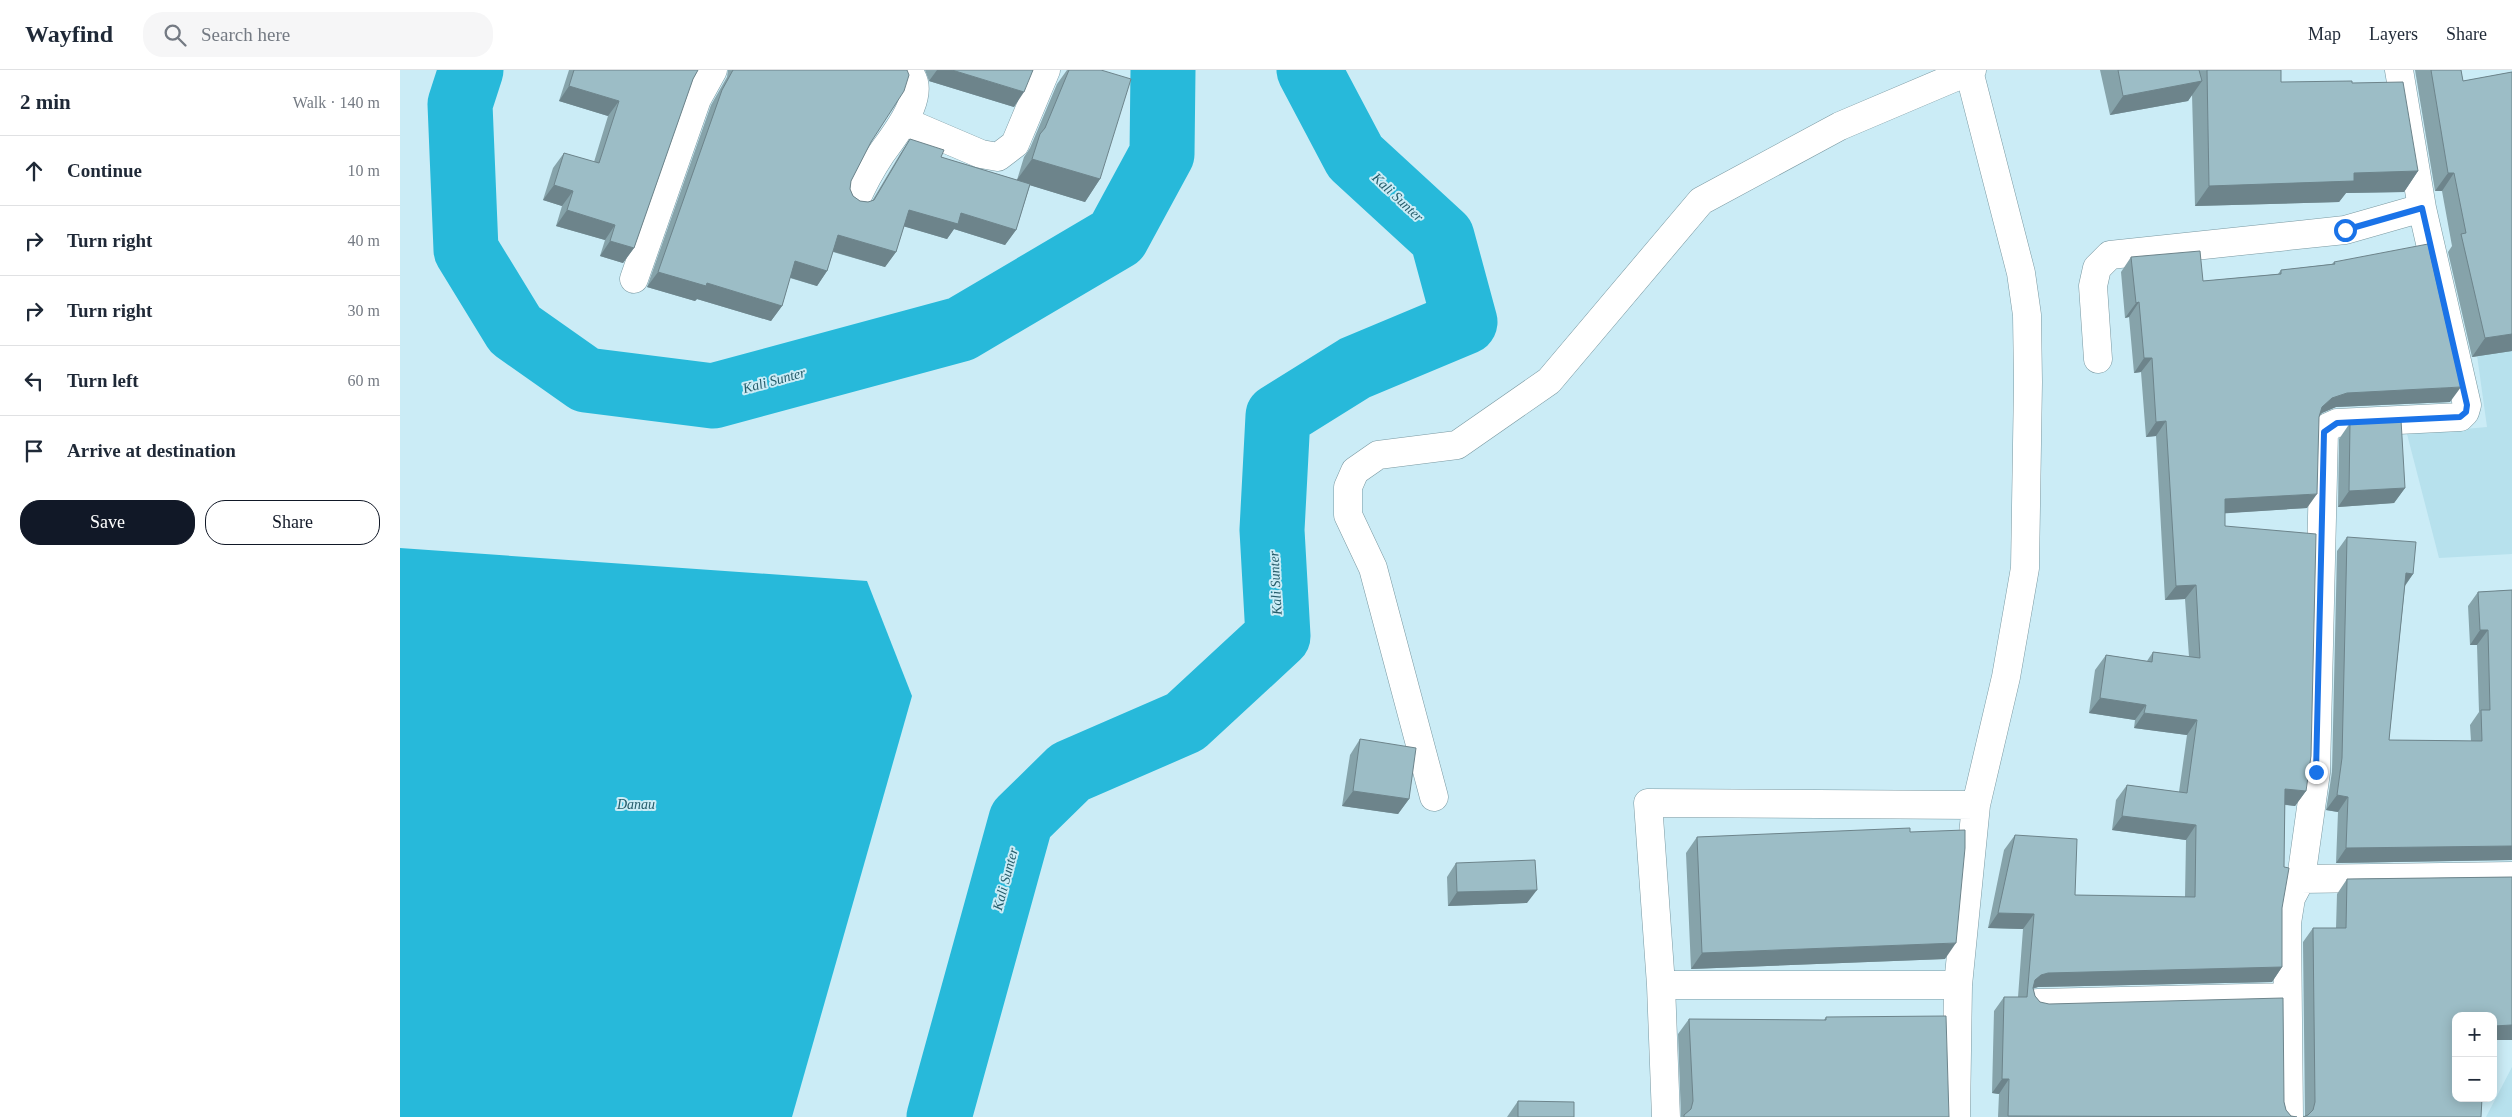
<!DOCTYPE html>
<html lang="en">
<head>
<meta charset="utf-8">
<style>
  :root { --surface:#fff; --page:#f6f6f7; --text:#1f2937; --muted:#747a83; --line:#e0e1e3; --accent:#111827 }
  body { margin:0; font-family:Georgia,serif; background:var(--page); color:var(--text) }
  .controls { position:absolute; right:15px; bottom:15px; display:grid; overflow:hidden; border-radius:10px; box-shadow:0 2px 12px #0003 }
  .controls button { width:45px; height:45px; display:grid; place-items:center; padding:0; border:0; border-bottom:1px solid var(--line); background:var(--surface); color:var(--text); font:25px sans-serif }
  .stop { position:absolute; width:15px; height:15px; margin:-11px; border:4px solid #1a73e8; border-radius:50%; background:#fff }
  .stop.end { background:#1a73e8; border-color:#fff; box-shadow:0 1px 5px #0008 }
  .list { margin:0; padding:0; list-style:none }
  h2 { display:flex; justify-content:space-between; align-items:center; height:65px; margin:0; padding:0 20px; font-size:21px }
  h2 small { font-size:16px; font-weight:400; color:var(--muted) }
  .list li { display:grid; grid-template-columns:32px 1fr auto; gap:15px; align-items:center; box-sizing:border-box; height:70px; padding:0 20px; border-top:1px solid var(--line) }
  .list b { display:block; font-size:19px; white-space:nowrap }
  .list em { font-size:16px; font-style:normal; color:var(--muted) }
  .actions { display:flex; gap:10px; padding:15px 20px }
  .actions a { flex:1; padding:11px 0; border:1px solid var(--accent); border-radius:20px; text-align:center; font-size:18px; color:var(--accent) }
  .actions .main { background:var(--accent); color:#fff }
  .icon { flex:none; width:28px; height:28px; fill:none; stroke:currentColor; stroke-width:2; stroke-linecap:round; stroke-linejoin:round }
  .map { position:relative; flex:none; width:2112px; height:1047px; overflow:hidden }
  header { display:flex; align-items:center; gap:30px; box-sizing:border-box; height:70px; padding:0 25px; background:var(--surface); border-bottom:1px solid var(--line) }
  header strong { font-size:24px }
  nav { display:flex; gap:28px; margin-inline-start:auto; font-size:18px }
  .search { width:350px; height:45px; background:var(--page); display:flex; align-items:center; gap:12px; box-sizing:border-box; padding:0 18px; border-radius:20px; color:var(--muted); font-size:19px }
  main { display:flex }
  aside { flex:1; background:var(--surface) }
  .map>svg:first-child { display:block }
</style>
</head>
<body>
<header>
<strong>Wayfind</strong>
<div class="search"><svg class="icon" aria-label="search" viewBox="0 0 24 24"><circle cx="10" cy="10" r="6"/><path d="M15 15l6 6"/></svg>Search here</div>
<nav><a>Map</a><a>Layers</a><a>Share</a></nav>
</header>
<main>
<aside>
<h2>2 min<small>Walk · 140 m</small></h2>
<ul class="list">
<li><svg class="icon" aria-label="ahead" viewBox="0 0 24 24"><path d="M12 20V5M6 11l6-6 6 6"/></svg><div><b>Continue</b></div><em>10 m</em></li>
<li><svg class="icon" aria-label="right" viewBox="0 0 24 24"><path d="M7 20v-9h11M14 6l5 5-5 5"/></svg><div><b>Turn right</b></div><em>40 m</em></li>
<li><svg class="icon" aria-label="right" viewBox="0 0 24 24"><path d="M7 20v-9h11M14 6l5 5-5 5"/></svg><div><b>Turn right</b></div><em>30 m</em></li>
<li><svg class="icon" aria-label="left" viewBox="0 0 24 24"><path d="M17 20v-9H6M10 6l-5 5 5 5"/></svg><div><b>Turn left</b></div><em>60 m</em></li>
<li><svg class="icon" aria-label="arrive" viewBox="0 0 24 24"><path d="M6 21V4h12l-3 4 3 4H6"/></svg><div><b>Arrive at destination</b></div></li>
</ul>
<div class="actions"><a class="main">Save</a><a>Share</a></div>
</aside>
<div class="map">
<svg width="2112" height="1047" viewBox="0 0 2112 1047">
  <rect width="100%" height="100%" fill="#cbecf6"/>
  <path fill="#b7e1ed" d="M2112,270V484L2039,488L2007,364L2087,357L2075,271Z
    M2112,997V1047H2086Z"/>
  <path fill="#27b9da" d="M0,478L467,511L512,626L392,1047H0Z"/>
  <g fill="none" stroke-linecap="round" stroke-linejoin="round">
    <path stroke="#27b9da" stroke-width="65" d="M71,0L60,34L66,180L115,260L186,310L313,326L561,259L717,167L762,84L763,0
      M539,1047L621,750L670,702L785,652L878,566L872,460L878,346L955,298L1065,252L1042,167L955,87L909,0"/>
    <defs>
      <path id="minor" d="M506,52L581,84L598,87L615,74L646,0
        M455,132C462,116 471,99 481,84C495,64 531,22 506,0
        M234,209L297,29L313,0
        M1698,289L1693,216L1697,198L1710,185L1945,160L2022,138
        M1034,727L973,498L948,445V417L955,401L978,385L1057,375L1149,311L1301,131L1440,56L1572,0
        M1901,809L1916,702L1924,362L1928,357L1937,353L2060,347L2065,342L2067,335L2022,138L1999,0
        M1261,915H1558
        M1638,933L1887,927
        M1266,1047L1261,915L1248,733L1576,735
        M1556,1047L1558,915L1576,735L1606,607L1625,498L1628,312L1627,245L1621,203L1569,1
        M1889,1047L1887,853L1891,828L1901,809L2112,806"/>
    </defs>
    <use href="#minor" stroke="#7998a1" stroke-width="29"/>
    <use href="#minor" stroke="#fff" stroke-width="28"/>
  </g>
  <path fill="#86a3aa" d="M169,0H298L293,9L234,178L223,193L200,186L205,170L156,156L162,136L143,130L153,98L164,83L194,92L208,46L159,31Z
    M328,0H507L451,111L450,119L453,126L460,131L468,132L472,131L500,84L510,69L541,87L617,110L624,87L630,78L657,14L667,0H701L700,109L685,132L630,115L616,160L605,175L554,159L547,169L504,156L496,182L485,197L433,182L427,201L417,216L390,208L382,236L371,251L297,229L295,231L247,217L311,35L327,7Z
    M525,0H633L614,37L529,11Z
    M1700,0H1881V12L1952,13L2018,101L2004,122L1946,123L1939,132L1795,136L1792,24L1788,31L1710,45Z
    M2015,0H2061L2063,11L2112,2V281L2072,287L2048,182L2052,176L2042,121H2035Z
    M1731,187L1803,211L1878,204L1881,200L1932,194L1934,192L2050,332L1936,337L1922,343L1919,347L1907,438L1825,443V456L1906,721L1895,736L1885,735L1882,838V897L1872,912L1638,917L1633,919L1635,926L1640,932L1884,1032L1886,1040L1891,1046L1897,1047H1598L1599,1024L1592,1023L1594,941L1604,927H1618L1623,859L1588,858L1604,780L1615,765L1675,825L1785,827L1786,770L1712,760L1716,730L1727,715L1779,722L1787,665L1734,658L1735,650L1689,643L1695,600L1706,585L1747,591L1753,582L1789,587L1785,529L1765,530L1756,366L1746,367L1741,302L1734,303L1729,247L1725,248L1721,202Z
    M1950,353L2005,418L1994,433L1938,437L1939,369Z
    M1947,467L2013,504L2005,516L1989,670L2071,671L2070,655L2079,642L2077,575H2070L2068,536L2078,522L2112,520V790L1936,793L1938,742L1926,740L1932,702L1937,481Z
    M960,669L1009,729L998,744L942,736L950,685Z
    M1510,762L1545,889L1291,899L1286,783L1297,767Z
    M1056,793L1127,833L1048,836L1047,807Z
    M2112,807V970H2093V946H2056L2081,1047L1905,1046L1903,872L1913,858H1936L1937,824L1947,809Z
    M1426,947L1549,1047H1281L1278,964L1289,949L1424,950Z
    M1118,1031L1174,1047H1107Z"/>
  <path fill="#6d848b" d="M537,0H552L624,22L614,37L529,11Z
    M1802,11L1788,31L1710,45L1723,26Z
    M169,16L219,31L208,46L159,31Z
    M632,89L700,109L685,132L616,111Z
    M2018,101L2004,122L1946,123L1939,132L1795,136L1809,116L1954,103Z
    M2048,103H2054L2042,121H2035Z
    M154,115L173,121L162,136L143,130Z
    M167,140L215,155L205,170L156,156Z
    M509,140L561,143L616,160L605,175L554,159L547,169L499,155Z
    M438,165L496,182L485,197L428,180Z
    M210,171L234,178L223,193L200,186Z
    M395,191L427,201L417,216L385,206Z
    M258,202L307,213L382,236L371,251L297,229L295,231L247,217Z
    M1739,232L1729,247L1725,248L1736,233Z
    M2112,264V281L2072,287L2085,268Z
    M1744,288H1752L1741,302L1734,303Z
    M2061,317L2050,332L1936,337L1922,343L1912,352L1922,337L1932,328L1947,323Z
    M1766,351L1756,366L1746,367L1756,352Z
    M2005,418L1994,433L1938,437L1949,421Z
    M1917,424L1907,438L1815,444L1825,429Z
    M2006,503L2013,504L2003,518Z
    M1796,515L1785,529L1765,530L1776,516Z
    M2080,560H2088L2077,575H2070Z
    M1700,628L1746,635L1735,650L1689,643Z
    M1744,643L1797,650L1787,665L1734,658Z
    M1885,719L1906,721L1895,736L1875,733Z
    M953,721L1009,729L998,744L942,736Z
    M1937,725L1948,727L1938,742L1926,740Z
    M1722,746L1796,755L1786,770L1712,760Z
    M2112,776V790L1936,793L1946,778Z
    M1137,820L1127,833L1048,836L1057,822Z
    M1598,843L1634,844L1623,859L1588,858Z
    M1556,873L1545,889L1291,899L1302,883Z
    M1882,897L1872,912L1638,917L1630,919L1635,910L1641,905L1648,903Z
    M2112,955V970H2093V956Z
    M1602,1009H1609L1599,1024L1592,1023Z"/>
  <path fill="#9cbdc6" stroke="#6d848b" d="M174,0H298L293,9L234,178L210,171L215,155L167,140L173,121L154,115L164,83L199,93L219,31L169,16Z
    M333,0H507L509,5L504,21L471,72L451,111L450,119L453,126L460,131L468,132L474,130L510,69L544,80L541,87L630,114L616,160L561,143L558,154L509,140L496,182L438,165L427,201L395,191L382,236L307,213L306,216L258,202L322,20Z
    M552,0H633L624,22Z
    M669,0H701L731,9L700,109L632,89L640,64L645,58Z
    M1718,0H1799L1802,11L1723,26Z
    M1807,0H1881V12L1952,11V13L2003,12L2018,101L1954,103V111L1809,116Z
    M2031,0H2061L2063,11L2112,2V264L2085,268L2061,164L2066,163L2054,103H2048Z
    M2028,174L2061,317L1947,323L1932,328L1922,337L1919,347L1917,424L1825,429V456L1916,464L1911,686L1906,721L1885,719L1884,797L1889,798L1882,838V897L1648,903L1641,905L1635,910L1633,918L1635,926L1640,932L1649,934L1883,928L1884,1032L1886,1040L1891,1046L1897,1047L1608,1046L1609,1009H1602L1604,927H1627L1634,844L1598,843L1615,765L1677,769L1675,825L1795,827L1796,755L1722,746L1727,715L1787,723L1797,650L1744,643L1746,635L1700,628L1706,585L1752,592L1753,582L1800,588L1796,515L1776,516L1766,351L1756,352L1752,288H1744L1739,232L1736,233L1731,187L1800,181L1803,211L1881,204V200L1935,194L1934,192Z
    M2001,350L2005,418L1949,421L1950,353Z
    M1947,467L2016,472L2013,504L2006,503L1989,670L2082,671L2081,640H2090L2088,560H2080L2078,522L2112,520V776L1946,778L1948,727L1937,725L1942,688Z
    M960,669L1016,678L1009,729L953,721Z
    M1510,758V762L1565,760V778L1556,873L1302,883L1297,767Z
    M1135,790L1137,820L1057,822L1056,793Z
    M2112,807V955L2093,956V946H2056V1028H2082L2081,1047H1903L1908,1045L1913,1040L1915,1032L1913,858H1946L1947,809Z
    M1546,946L1549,1047H1284V1045L1291,1039L1293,1031L1289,949L1426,950V947Z
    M1118,1031L1174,1032V1047H1118Z"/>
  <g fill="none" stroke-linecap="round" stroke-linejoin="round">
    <path stroke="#1a73e8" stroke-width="6" d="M1916,702L1924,362L1937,353L2060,347L2066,342L2067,335L2022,138L1945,160"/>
  </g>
  <g text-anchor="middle" stroke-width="4" stroke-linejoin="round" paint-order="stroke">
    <g font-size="14" font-style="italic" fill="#265c6a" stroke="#cbecf6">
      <text transform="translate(998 127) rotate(43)" y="5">Kali Sunter</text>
      <text transform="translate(374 310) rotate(-15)" y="5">Kali Sunter</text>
      <text transform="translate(875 513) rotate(-93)" y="5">Kali Sunter</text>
      <text x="236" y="739">Danau</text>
      <text transform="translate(605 809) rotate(-75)" y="5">Kali Sunter</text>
    </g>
  </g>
</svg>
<div class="controls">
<button>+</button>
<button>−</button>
</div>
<div class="stop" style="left:1945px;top:160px"></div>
<div class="stop end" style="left:1916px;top:702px"></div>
</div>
</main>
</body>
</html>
